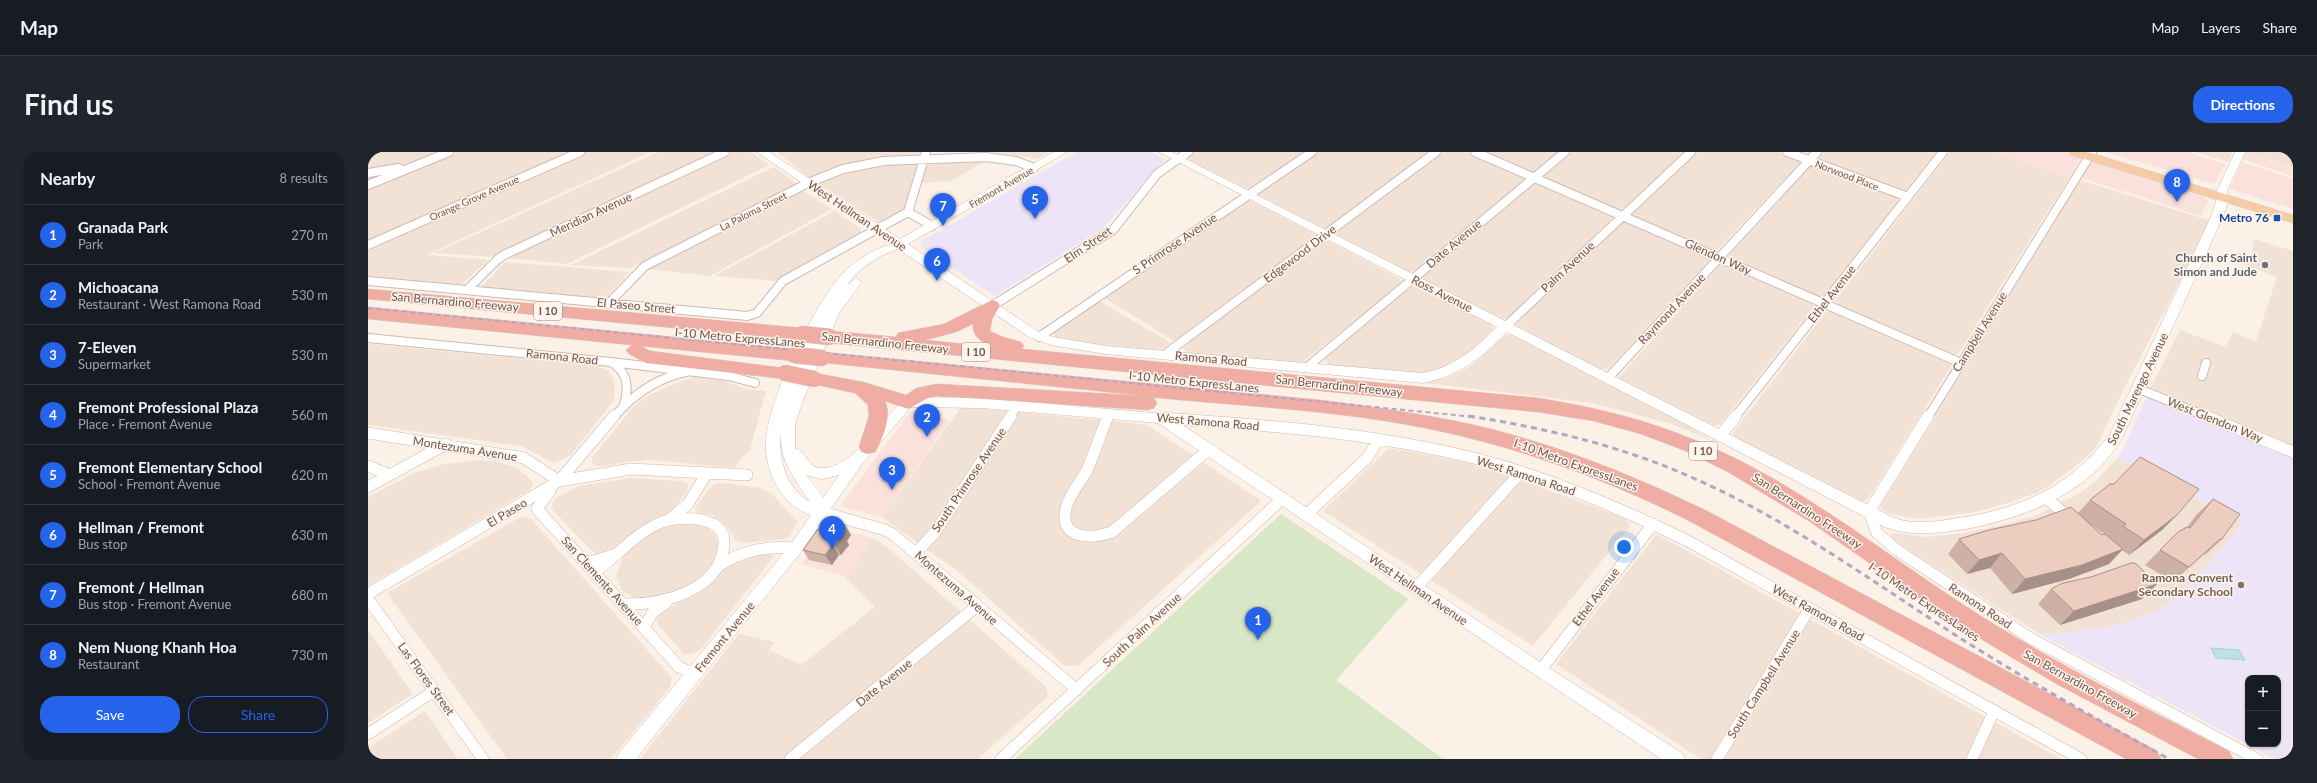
<!DOCTYPE html>
<html lang="en">
<head>
<meta charset="utf-8">
<style>
  :root { --surface:#171b24; --page:#20242c; --text:#f1f3f6; --muted:#9ea1a6; --line:#363941; --accent:#2563eb }
  body { margin:0; font-family:Lato,sans-serif; background:var(--page); color:var(--text) }
  .controls { position:absolute; right:12px; bottom:12px; display:grid; overflow:hidden; border-radius:8px; box-shadow:0 1px 3px #0004 }
  .controls button { width:36px; height:36px; display:grid; place-items:center; padding:0; border:0; border-bottom:1px solid var(--line); background:var(--surface); color:var(--text); font:20px sans-serif }
  .you { position:absolute; left:1256px; top:395px; width:14px; height:14px; margin:-10px; border:3px solid #fff; border-radius:50%; background:#1a73e8; box-shadow:0 0 0 6px #1a73e833 }
  .badge { display:grid; place-items:center; width:26px; height:26px; border-radius:50%; background:var(--accent); color:#fff; font-size:13px; font-weight:700 }
  .pin { position:absolute; translate:-50% -33px; filter:drop-shadow(0 1px 2px #0008) }
  .pin::after { content:''; position:absolute; top:21px; width:14px; height:12px; background:inherit; clip-path:polygon(0 0,100% 0,50% 100%) }
  .list { margin:0; padding:0; list-style:none }
  h2 { display:flex; justify-content:space-between; align-items:center; height:52px; margin:0; padding:0 16px; font-size:17px }
  h2 small { font-size:13px; font-weight:400; color:var(--muted) }
  .list li { display:grid; grid-template-columns:26px 1fr auto; gap:12px; align-items:center; box-sizing:border-box; height:60px; padding:0 16px; border-top:1px solid var(--line) }
  .list b { display:block; font-size:15px; white-space:nowrap }
  .list p { margin:0; font-size:13px; white-space:nowrap; color:var(--muted) }
  .list em { font-size:13px; font-style:normal; color:var(--muted) }
  .actions { display:flex; gap:8px; padding:12px 16px }
  .actions a { flex:1; padding:9px 0; border:1px solid var(--accent); border-radius:16px; text-align:center; font-size:14px; color:var(--accent) }
  .actions .main { background:var(--accent); color:#fff }
  .map { position:relative; flex:none; width:1925px; height:607px; overflow:hidden; border-radius:16px }
  header { display:flex; align-items:center; gap:24px; box-sizing:border-box; height:56px; padding:0 20px; background:var(--surface); border-bottom:1px solid var(--line) }
  header strong { font-size:19px }
  nav { display:flex; gap:22px; margin-inline-start:auto; font-size:14px }
  .intro { display:flex; align-items:center; justify-content:space-between; box-sizing:border-box; height:96px; padding:0 24px }
  h1 { margin:0; font-size:28px }
  .button { padding:10px 18px; border-radius:16px; background:var(--accent); color:#fff; font-size:14px; font-weight:700 }
  main { display:flex; gap:24px; padding:0 24px }
  aside { flex:1; background:var(--surface); border-radius:16px; box-shadow:0 1px 3px #0004 }
  .map>svg:first-child { display:block }
</style>
</head>
<body>
<header>
<strong>Map</strong>
<nav><a>Map</a><a>Layers</a><a>Share</a></nav>
</header>
<div class="intro"><h1>Find us</h1><a class="button">Directions</a></div>
<main>
<aside>
<h2>Nearby<small>8 results</small></h2>
<ul class="list">
<li><span class="badge">1</span><div><b>Granada Park</b><p>Park</p></div><em>270 m</em></li>
<li><span class="badge">2</span><div><b>Michoacana</b><p>Restaurant · West Ramona Road</p></div><em>530 m</em></li>
<li><span class="badge">3</span><div><b>7-Eleven</b><p>Supermarket</p></div><em>530 m</em></li>
<li><span class="badge">4</span><div><b>Fremont Professional Plaza</b><p>Place · Fremont Avenue</p></div><em>560 m</em></li>
<li><span class="badge">5</span><div><b>Fremont Elementary School</b><p>School · Fremont Avenue</p></div><em>620 m</em></li>
<li><span class="badge">6</span><div><b>Hellman / Fremont</b><p>Bus stop</p></div><em>630 m</em></li>
<li><span class="badge">7</span><div><b>Fremont / Hellman</b><p>Bus stop · Fremont Avenue</p></div><em>680 m</em></li>
<li><span class="badge">8</span><div><b>Nem Nuong Khanh Hoa</b><p>Restaurant</p></div><em>730 m</em></li>
</ul>
<div class="actions"><a class="main">Save</a><a>Share</a></div>
</aside>
<div class="map">
<svg width="1925" height="607" viewBox="0 0 1925 607">
  <rect width="100%" height="100%" fill="#fbf1e7"/>
  <path fill="#f2e2d6" d="M0,0H69L0,28Z
    M87,0H205L0,91V36Z
    M217,0H283L58,103L120,108L93,133L0,125V94Z
    M290,0H350L127,105L66,101Z
    M363,0H383L401,13L199,112L139,106Z
    M409,0H554L538,58L514,72L439,24Z
    M625,0H682L670,7Z
    M826,0H937L879,37L819,8V4Z
    M950,0H1062L957,77L890,43L901,33Z
    M1075,0H1099L1156,25L1157,28L1049,117L1043,120H1039L968,83V80L976,73Z
    M1114,0H1190L1167,20H1161Z
    M1202,0H1317L1260,53L1251,58L1176,26L1175,23Z
    M1329,0H1410L1430,8L1432,11L1348,99L1266,65L1265,62Z
    M1455,0H1568L1537,39L1532,40L1453,10L1450,6Z
    M1582,0H1627L1701,26L1590,202L1586,203L1472,153L1467,149Z
    M1827,0H1864L1860,10Z
    M1878,0H1925V15Z
    M615,9H617L583,29L552,31L558,15L563,12Z
    M1447,14L1527,44L1531,48L1455,144H1449L1399,122L1364,107L1361,103L1442,15Z
    M406,15L429,32V33L281,107L262,116L203,113Z
    M1712,28L1843,69L1759,231L1727,297L1713,310L1681,334L1668,341L1636,352L1608,360L1559,366H1542L1517,360L1513,356V353Z
    M1170,31L1244,63L1245,66L1147,159L1139,166H1131L1055,128V124L1064,116L1165,32Z
    M433,38L464,57L342,124L278,117Z
    M878,49H883L946,81V85L806,189L735,145Z
    M467,59L494,78V81L407,129L346,124Z
    M1259,69L1339,105L1342,108L1240,217H1231L1149,174L1150,171L1157,163L1255,70Z
    M1887,87L1925,99V295L1783,235L1812,178L1858,195L1865,180L1888,189L1909,125L1865,108L1869,100L1883,105Z
    M955,89H961L1034,128L1025,138L935,210L930,211L818,200L816,197L819,192Z
    M137,110L261,120L240,143L231,146L113,135Z
    M1352,113H1358L1443,150L1446,154L1353,272L1347,274L1252,227L1251,225Z
    M1046,134L1123,172L1125,178L1099,203L1082,215L1054,222L963,214L960,212L957,208L959,205L1035,141Z
    M731,148L738,153L803,191L790,198L705,190L689,186L685,183L688,178Z
    M1461,159L1579,209L1584,213L1500,347L1494,350L1369,287L1364,282L1458,160Z
    M1143,182L1304,264L1348,291L1304,272L1224,251L1057,231L1058,229L1079,226L1102,215L1137,183Z
    M0,192L230,214L239,218L244,224L247,234L246,248L203,303L186,311L153,294L0,273Z
    M326,225L357,229L377,237L398,239L381,300L373,306L367,316L282,308L264,309L238,314H228L224,311V306L265,255L276,246L296,236Z
    M593,255L767,271L780,274L892,348V350L710,514H697L593,422L514,365Z
    M1021,296L1088,308L1119,316L1257,366L1262,374L1165,494L955,359Z
    M1749,306L1876,370L1833,420L1808,445L1789,459L1764,469L1732,477L1673,483L1522,386L1524,381L1559,385L1596,381L1634,373L1667,364L1712,341L1728,329Z
    M106,308L128,309L146,315L159,324L165,331L163,337L0,434V345L49,320L77,312Z
    M262,326L316,329L320,333V337L306,358L300,363L271,376L245,398L230,403L226,401L183,356L187,346L211,334Z
    M359,331L392,336L403,341L429,369L422,384L415,387L376,391L368,389L359,375L344,363L329,360L327,356L341,336L348,332Z
    M153,365L163,367L304,526L302,535L243,607H139L19,441Z
    M319,370L336,373L347,382L350,393L346,410L330,428L311,440L286,447L265,445L254,439L248,424L257,400L273,385L293,374Z
    M1287,384H1292L1693,607H1333L1188,512Z
    M504,386L519,395L678,535L680,544L610,607H272L371,482L406,490L401,498L433,513L507,455L476,424L483,419Z
    M403,402L406,404L333,497L328,500L317,503L290,473L289,467L293,460L330,440L358,413L379,404Z
    M0,478L45,542L0,571Z
    M57,559L90,607H0V596Z"/>
  <path fill="#fae1dc" d="M1627,0H1698L1710,4L1712,7L1701,26Z
    M1738,0H1819L1857,12L1847,32Z
    M1878,0L1925,16V24L1874,7Z
    M1727,10L1836,45L1840,49L1833,64L1714,26L1723,11Z
    M1874,10L1925,27V57L1862,37Z
    M543,259L582,268L514,365L472,354Z
    M462,375L504,386L483,419L476,424L433,412Z"/>
  <path fill="#eee4f7" fill-rule="evenodd" d="M709,0H783L797,7L734,77L627,144L553,96L554,89Z
    M1779,245L1925,305V607H1907L1673,483L1732,477L1764,469L1789,459L1808,445L1833,420L1876,371L1749,306L1755,297ZM1880,526H1910V592H1880Z"/>
  <path fill="#d8e7c6" d="M913,362L1040,447L968,528L1075,607H647Z"/>
  <path fill="#bde2e3" stroke="#a4d3d4" d="M1843,496L1871,498L1877,508L1848,506Z"/>
  <g fill="none" stroke-linecap="round" stroke-linejoin="round">
    <defs>
      <path id="street-far1" d="M558,0L540,60L564,74
        M1107,0L1593,211
        M1419,0L1540,45
        M0,21L31,16
        M0,33L81,0
        M0,93L212,0
        M0,129L379,164L389,161L415,129L540,60
        M99,138L130,107L138,102L357,0
        M240,152L277,114L440,31L475,17L516,9L618,5L648,9L666,16
        M624,154L745,78L789,22L820,0
        M1138,174L1323,0
        M671,185L944,0
        M0,186L243,210L361,224L387,231
        M796,203L1068,0
        M243,210C260,220 261,235 256,253
        M938,216L1197,0
        M1834,224L1838,211
        M1240,226L1449,0
        M1769,236L1840,265
        M246,265C266,241 291,225 322,219
        M642,265L650,253
        M740,265L741,262
        M1367,265L1575,0
        M1560,265L1724,0"/>
      <path id="street" d="M740,264C733,281 727,299 720,316C714,329 703,340 699,353C688,387 722,388 744,380L840,298
        M1560,264L1501,360L1509,381L1529,398L1662,486L1889,607
        M1838,264L1925,300
        M793,266C899,273 1006,281 1110,307C1182,326 1251,356 1318,388L1713,607
        M0,281L156,306L191,329L263,317L379,323
        M1353,283L1368,264
        M0,314L22,323
        M0,335L78,292
        M182,339L169,357L311,515L327,522
        M1680,347L1694,360
        M454,360L517,378L526,383L709,538
        M938,363L999,306L1011,287
        M302,367L320,352L339,321
        M548,401L568,379L643,264
        M216,409H226L245,403
        M349,415C374,398 398,394 428,396
        M226,421C249,404 267,381 294,370C311,364 357,363 356,390C355,439 294,453 255,452
        M1048,436L1153,320
        M0,442L191,329L246,264
        M0,447L115,607
        M276,475L285,460L298,451
        M1172,519L1285,372
        M0,582L66,539
        M422,607L609,454
        M633,607L914,347
        M1349,607L1442,456
        M1604,607L1626,559"/>
      <path id="secondary" d="M389,0H401L532,87L686,0H699L540,92L669,179L685,185L738,194L1055,221C1086,215 1107,197 1129,175L791,0H804L1524,365C1541,373 1566,370 1584,367C1650,358 1702,336 1742,282L1841,69L1848,51L1849,39L1867,0H1877L1859,39L1860,51L1853,69L1755,284C1723,341 1659,365 1598,377C1571,381 1542,385 1517,375L1139,180C1112,207 1093,223 1055,231L738,202L683,193L661,185L530,97C510,104 492,115 479,133L488,126L494,130L471,161L434,251L427,273V297L432,298L445,314C476,328 517,267 535,247L540,245L614,246L798,262L1178,514L1314,601L1317,607H1293L790,271L614,256L543,255L494,312L433,400L268,607H248L251,601L423,392L443,363C414,354 396,319 398,290C400,248 445,154 474,122C488,108 504,98 523,92ZM413,279C411,310 427,326 442,350C417,335 410,306 413,279ZM438,323L454,327L471,323L455,346Z"/>
      <path id="primary" d="M1701,0H1720L1925,63V71L1703,3Z"/>
      <path id="highway" d="M0,137L434,176L440,178L443,182L440,186L434,188L0,147Z
        M624,148L630,150L632,154L624,167L622,179L635,185L653,190L656,194L654,197L1170,246C1225,255 1277,267 1329,289C1432,331 1519,405 1613,464C1693,515 1778,556 1861,599L1865,607H1830L1687,531L1596,477L1441,369L1360,320L1318,299L1273,282L1226,269L1170,260L462,191L456,189L453,185L456,181L462,179L528,185L530,181L576,172ZM605,172C604,185 615,191 626,195L557,188L588,180Z
        M0,155L426,197L432,199L435,203L432,207L426,209L273,194L282,199L423,217L426,221L423,225L417,227L278,211L261,202L258,198L264,193L0,167Z
        M454,200L952,248C997,254 1042,260 1087,269C1176,287 1261,321 1341,360L1789,599L1793,607H1758L1327,372C1251,333 1173,303 1089,283C989,259 883,255 780,245L786,246L789,251L786,256L780,258L569,244L560,246L540,257L517,249C524,265 515,286 507,300L500,302L493,300L491,295L501,264L500,253L487,241L440,231L437,227L440,223L446,221L495,230L538,243L549,236L569,232L779,244L448,210L445,206L448,202Z"/>
    </defs>
    <use href="#street-far1" stroke="#cebab1" stroke-width="10"/>
    <use href="#street" stroke="#cebab1" stroke-width="12"/>
    <use href="#secondary" stroke="#d0b9af" stroke-width="1"/>
    <use href="#primary" stroke="#d8d0cd" stroke-width="1"/>
    <use href="#highway" stroke="#d8d0cd" stroke-width="1"/>
    <use href="#street-far1" stroke="#fff" stroke-width="8"/>
    <use href="#street" stroke="#fff" stroke-width="11"/>
    <use href="#secondary" fill="#fff" fill-rule="evenodd"/>
    <use href="#primary" fill="#f4cca5" fill-rule="evenodd"/>
    <use href="#highway" fill="#f0ada3" fill-rule="evenodd"/>
    <path stroke="#b2a6c4" stroke-width="2" stroke-dasharray="5 3.5" stroke-linecap="butt" d="M0,156L1107,265"/>
    <path stroke="#b2a6c4" stroke-width="3" stroke-dasharray="6 4.5" stroke-linecap="butt" d="M1101,264C1177,276 1254,294 1325,326C1421,368 1505,430 1592,486C1660,529 1730,568 1801,607"/>
    <defs>
      <path id="highway-bridge" d="M434,182L462,185
        M426,203L454,206
        M417,221L446,227"/>
    </defs>
    <use href="#highway-bridge" stroke="#d8d0cd" stroke-width="17" stroke-linecap="butt"/>
    <use href="#highway-bridge" stroke="#f0ada3" stroke-width="16"/>
  </g>
  <path fill="#cdb0a6" fill-rule="evenodd" d="M1845,347L1853,388L1837,403L1836,402L1805,430L1777,413L1810,380L1819,375L1829,362Z
    M1722,348L1794,378L1761,403L1754,398L1741,412L1701,427L1644,442L1622,416L1599,422L1580,402L1591,387L1668,368L1710,361ZM1722,372L1736,382L1734,383Z
    M477,373L483,383L479,389L481,393L473,403H471L464,413L441,408L435,398L454,378Z
    M1789,432L1774,447L1692,473L1670,452L1683,437Z"/>
  <path fill="#a79087" d="M1809,363L1794,378L1761,403L1776,388Z
    M477,373L483,383L479,389L481,393L473,403L467,393L471,382Z
    M465,393L471,403L464,413L457,403Z
    M1755,397L1741,412L1701,427L1644,442L1657,427Z
    M1634,401L1622,416L1599,422L1611,408Z
    M1789,432L1774,447L1692,473L1706,459Z"/>
  <path fill="#eecdc1" stroke="#a79087" d="M1772,305L1831,337L1809,363L1776,388L1755,374L1758,372L1722,348L1742,332H1746Z
    M1845,347L1872,362L1853,388L1852,387L1821,415L1792,398L1810,380L1819,375L1822,376Z
    M1703,355L1734,383L1737,382L1755,397L1714,413L1657,427L1634,401L1611,408L1591,387L1621,378L1668,368Z
    M459,370L477,373L471,382L475,383L467,393H465L457,403L435,398L450,377L454,378Z
    M1763,411H1767L1789,432L1706,459L1683,437L1695,431L1723,425Z"/>
  <rect fill="#1a4fb4" stroke="#fef5ed" stroke-width="1.5" x="1905" y="62" width="8" height="8" rx="2"/>
  <circle fill="#6b7280" stroke="#fef5ed" stroke-width="1.5" cx="1897" cy="113" r="4"/>
  <circle fill="#8d6e63" stroke="#fef5ed" stroke-width="1.5" cx="1873" cy="433" r="4"/>
  <g text-anchor="middle" stroke-width="3" stroke-linejoin="round" paint-order="stroke">
    <g font-size="10" fill="#73564d" stroke="#fef5ed">
      <text transform="translate(1479 23) rotate(21)" y="4">Norwood Place</text>
      <text transform="translate(633 35) rotate(-30)" y="4">Fremont Avenue</text>
      <text transform="translate(106 46) rotate(-24)" y="4">Orange Grove Avenue</text>
      <text transform="translate(385 59) rotate(-27)" y="4">La Paloma Street</text>
    </g>
    <g fill="#fef5ed" stroke="#9d867d" stroke-width="1">
      <rect x="166" y="150" width="28" height="18" rx="3"/>
      <rect x="594" y="191" width="28" height="18" rx="3"/>
      <rect x="1321" y="290" width="28" height="18" rx="3"/>
    </g>
    <g font-size="11" font-weight="bold" fill="#73564d">
      <text x="180" y="163">I 10</text>
      <text x="608" y="204">I 10</text>
      <text x="1335" y="303">I 10</text>
    </g>
    <g font-size="12" fill="#73564d" stroke="#fef5ed">
      <text transform="translate(223 63) rotate(-25)" y="4">Meridian Avenue</text>
      <text transform="translate(489 64) rotate(34)" y="4">West Hellman Avenue</text>
      <text transform="translate(807 92) rotate(-34)" y="4">S Primrose Avenue</text>
      <text transform="translate(1086 92) rotate(-40)" y="4">Date Avenue</text>
      <text transform="translate(720 93) rotate(-34)" y="4">Elm Street</text>
      <text transform="translate(932 102) rotate(-37)" y="4">Edgewood Drive</text>
      <text transform="translate(1350 105) rotate(24)" y="4">Glendon Way</text>
      <text transform="translate(1200 115) rotate(-43)" y="4">Palm Avenue</text>
      <text transform="translate(1074 142) rotate(27)" y="4">Ross Avenue</text>
      <text transform="translate(1464 142) rotate(-52)" y="4">Ethel Avenue</text>
      <text transform="translate(87 150) rotate(5)" y="4">San Bernardino Freeway</text>
      <text transform="translate(268 154) rotate(5)" y="4">El Paseo Street</text>
      <text transform="translate(1304 157) rotate(-47)" y="4">Raymond Avenue</text>
      <text transform="translate(1612 180) rotate(-58)" y="4">Campbell Avenue</text>
      <text transform="translate(372 186) rotate(5)" y="4">I-10 Metro ExpressLanes</text>
      <text transform="translate(517 191) rotate(6)" y="4">San Bernardino Freeway</text>
      <text transform="translate(194 205) rotate(6)" y="4">Ramona Road</text>
      <text transform="translate(843 207) rotate(5)" y="4">Ramona Road</text>
      <text transform="translate(826 230) rotate(6)" y="4">I-10 Metro ExpressLanes</text>
      <text transform="translate(971 234) rotate(6)" y="4">San Bernardino Freeway</text>
      <text transform="translate(1770 237) rotate(-64)" y="4">South Marengo Avenue</text>
      <text transform="translate(1847 268) rotate(22)" y="4">West Glendon Way</text>
      <text transform="translate(840 270) rotate(5)" y="4">West Ramona Road</text>
      <text transform="translate(97 297) rotate(9)" y="4">Montezuma Avenue</text>
      <text transform="translate(1208 313) rotate(20)" y="4">I-10 Metro ExpressLanes</text>
      <text transform="translate(1158 324) rotate(18)" y="4">West Ramona Road</text>
      <text transform="translate(601 328) rotate(-56)" y="4">South Primrose Avenue</text>
      <text transform="translate(1439 359) rotate(33)" y="4">San Bernardino Freeway</text>
      <text transform="translate(139 361) rotate(-31)" y="4">El Paseo</text>
      <text transform="translate(234 429) rotate(48)" y="4">San Clemente Avenue</text>
      <text transform="translate(588 436) rotate(41)" y="4">Montezuma Avenue</text>
      <text transform="translate(1050 438) rotate(34)" y="4">West Hellman Avenue</text>
      <text transform="translate(1228 445) rotate(-53)" y="4">Ethel Avenue</text>
      <text transform="translate(1556 450) rotate(34)" y="4">I-10 Metro ExpressLanes</text>
      <text transform="translate(1612 454) rotate(33)" y="4">Ramona Road</text>
      <text transform="translate(1450 461) rotate(29)" y="4">West Ramona Road</text>
      <text transform="translate(774 478) rotate(-43)" y="4">South Palm Avenue</text>
      <text transform="translate(357 485) rotate(-51)" y="4">Fremont Avenue</text>
      <text transform="translate(58 527) rotate(54)" y="4">Las Flores Street</text>
      <text transform="translate(516 531) rotate(-39)" y="4">Date Avenue</text>
      <text transform="translate(1396 532) rotate(-58)" y="4">South Campbell Avenue</text>
      <text transform="translate(1712 532) rotate(29)" y="4">San Bernardino Freeway</text>
    </g>
    <g font-size="12" font-weight="bold" fill="#164399" stroke="#fef5ed" text-anchor="end">
      <text x="1901" y="70">Metro 76</text>
    </g>
    <g font-size="12" font-weight="bold" fill="#5b616d" stroke="#fef5ed" text-anchor="end">
      <text x="1889" y="110">Church of Saint<tspan x="1889" dy="14">Simon and Jude</tspan></text>
    </g>
    <g font-size="12" font-weight="bold" fill="#785e54" stroke="#fef5ed" text-anchor="end">
      <text x="1865" y="430">Ramona Convent<tspan x="1865" dy="14">Secondary School</tspan></text>
    </g>
  </g>
</svg>
<div class="controls">
<button>+</button>
<button>−</button>
</div>
<div class="you"></div>
<div class="pin badge" style="left:890px;top:488px">1</div>
<div class="pin badge" style="left:559px;top:285px">2</div>
<div class="pin badge" style="left:524px;top:338px">3</div>
<div class="pin badge" style="left:464px;top:397px">4</div>
<div class="pin badge" style="left:667px;top:67px">5</div>
<div class="pin badge" style="left:569px;top:129px">6</div>
<div class="pin badge" style="left:575px;top:74px">7</div>
<div class="pin badge" style="left:1809px;top:50px">8</div>
</div>
</main>
</body>
</html>
